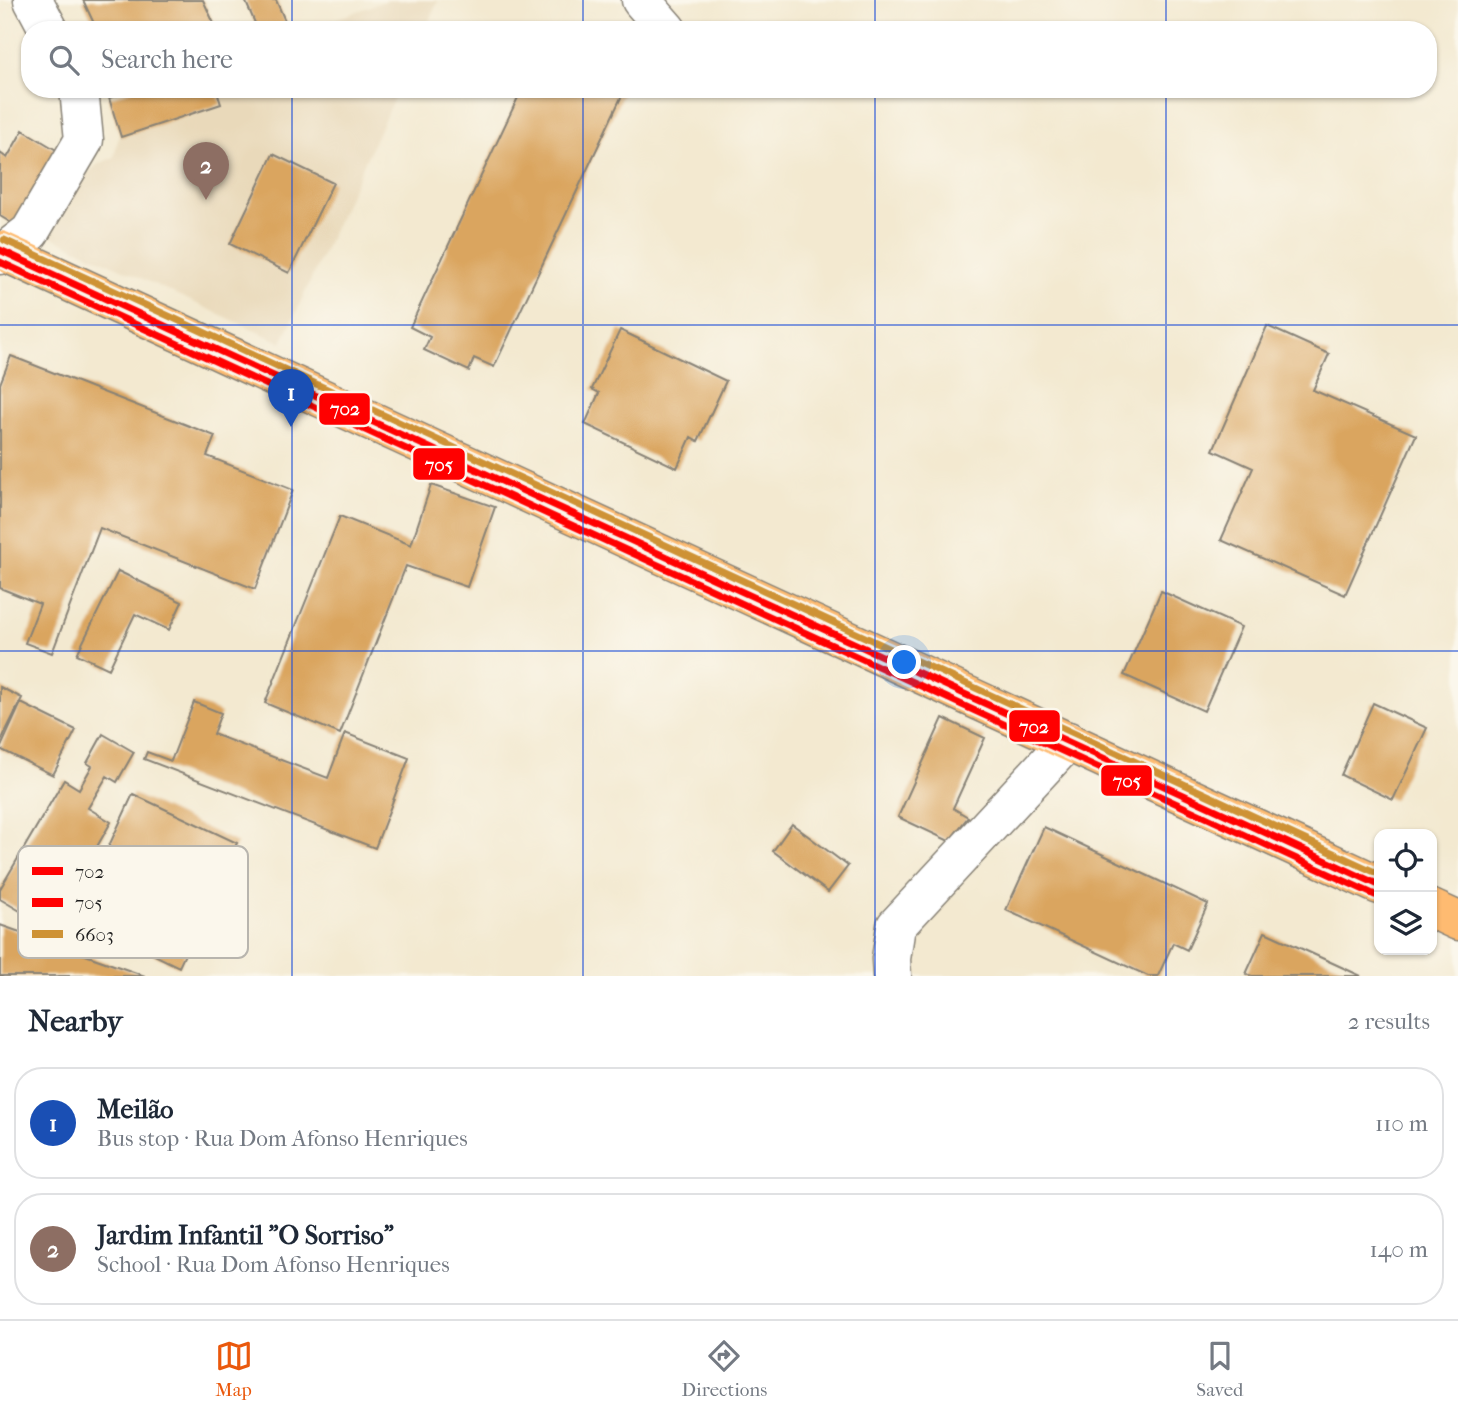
<!DOCTYPE html>
<html lang="en">
<head>
<meta charset="utf-8">
<style>
  :root { --surface:#fff; --page:#f6f6f7; --text:#1f2937; --muted:#747a83; --line:#e0e1e3; --accent:#ea580c }
  body { margin:0; font-family:"IM FELL French Canon",serif; background:var(--page); color:var(--text) }
  .controls { position:absolute; right:21px; bottom:21px; display:grid; overflow:hidden; border-radius:14px; box-shadow:0 2px 5px #0004 }
  .controls button { width:63px; height:63px; display:grid; place-items:center; padding:0; border:0; border-bottom:2px solid var(--line); background:var(--surface); color:var(--text); font:35px sans-serif }
  .you { position:absolute; left:905px; top:663px; width:24px; height:24px; margin:-18px; border:5px solid #fff; border-radius:50%; background:#1a73e8; box-shadow:0 0 0 10px #1a73e833 }
  .badge { display:grid; place-items:center; width:46px; height:46px; border-radius:50%; background:var(--accent); color:#fff; font-size:23px; font-weight:700 }
  .pin { position:absolute; translate:-50% -58px; filter:drop-shadow(0 2px 4px #0008) }
  .pin::after { content:''; position:absolute; top:37px; width:24px; height:21px; background:inherit; clip-path:polygon(0 0,100% 0,50% 100%) }
  .list { margin:0; padding:0; list-style:none }
  h2 { display:flex; justify-content:space-between; align-items:center; height:91px; margin:0; padding:0 28px; font-size:30px }
  h2 small { font-size:23px; font-weight:400; color:var(--muted) }
  .list li { display:grid; grid-template-columns:46px 1fr auto; gap:21px; align-items:center; box-sizing:border-box; height:112px; margin:0 14px 14px; padding:0 14px; border:2px solid var(--line); border-radius:28px }
  .list b { display:block; font-size:26px; white-space:nowrap }
  .list p { margin:0; font-size:23px; white-space:nowrap; color:var(--muted) }
  .list em { font-size:23px; font-style:normal; color:var(--muted) }
  .icon { flex:none; width:38px; height:38px; fill:none; stroke:currentColor; stroke-width:2; stroke-linecap:round; stroke-linejoin:round }
  .map { position:relative; flex:none; width:1458px; height:976px; overflow:hidden }
  .search { position:absolute; background:var(--surface); box-shadow:0 2px 5px #0004; left:21px; right:21px; top:21px; height:77px; display:flex; align-items:center; gap:18px; box-sizing:border-box; padding:0 24px; border-radius:28px; color:var(--muted); font-size:26px }
  .sheet { height:343px; background:var(--surface) }
  nav { display:flex; justify-content:space-around; align-items:center; box-sizing:border-box; height:98px; border-top:2px solid var(--line); background:var(--surface); font-size:19px; color:var(--muted) }
  nav a { display:grid; justify-items:center; gap:4px }
  nav .on { color:var(--accent) }
  .map>svg:first-child { display:block }
</style>
</head>
<body>
<div class="map">
<svg width="1458" height="976" viewBox="0 0 1458 976">
  <rect width="100%" height="100%" fill="#fbf7ec"/>
  <filter id="ink" filterUnits="userSpaceOnUse"><feTurbulence type="fractalNoise" baseFrequency=".0143" numOctaves="2"/><feDisplacementMap in="SourceGraphic" scale="14" xChannelSelector="R" yChannelSelector="G"/><feConvolveMatrix kernelMatrix="1 2 1 2 8 2 1 2 1" color-interpolation-filters="sRGB"/></filter>
  <filter id="wash" filterUnits="userSpaceOnUse"><feTurbulence type="fractalNoise" baseFrequency=".00686" numOctaves="4" result="noise"/><feDisplacementMap in="SourceGraphic" scale="28" xChannelSelector="R" yChannelSelector="G"/><feGaussianBlur stdDeviation="1.57" result="paint"/><feColorMatrix in="noise" values="0 0 0 0 0 0 0 0 0 0 0 0 0 0 0 0 0 1.4 0 .05"/><feComposite in="paint" operator="in"/></filter>
  <g filter="url(#wash)">
    <rect width="100%" height="100%" fill="#f3e9d0"/>
    <path fill="#e9d9ba" d="M388,0H438L425,30H306Z
      M142,89H398L282,343L54,238L49,233L77,182L97,165L114,157L119,136L113,100Z"/>
    <g id="blocks">
      <path fill="#daa55e" d="M83,0H203L217,30H97Z
        M245,0H276L289,30H258Z
        M135,89H216L221,104L121,137L109,98Z
        M522,89H625L494,367L474,358L469,371L424,350L430,337L410,327Z
        M23,130L63,154L18,227L0,216V153L7,158Z
        M273,154L333,183L289,273L230,244Z
        M1267,326L1329,354L1313,390L1416,435L1345,595L1221,540L1253,468L1213,450Z
        M620,330L726,381L698,441L691,437L677,468L585,424L599,393L592,389Z
        M11,356L215,436L207,456L293,490L255,589L100,528L52,653L25,643L40,604L0,588V384Z
        M431,485L495,507L467,587L406,566L340,734L265,703L340,516L411,545Z
        M118,571L182,602L169,630L135,614L109,669L77,654Z
        M1161,591L1241,627L1204,711L1124,675Z
        M0,687L22,698L0,743Z
        M194,702L221,713L213,734L328,778L345,733L409,758L375,848L144,759L147,752L171,761Z
        M21,703L76,730L53,775L0,749Z
        M1373,703L1427,728L1393,800L1341,775Z
        M943,718L985,738L953,808L968,817L949,841L898,817Z
        M103,734L134,752L117,782L107,776L88,808L111,822L63,906L51,899L37,921L0,899V889L64,780L79,789L92,766L87,763Z
        M133,794L237,843L179,967L76,917Z
        M792,824L848,866L828,892L773,851Z
        M1044,827L1208,904L1187,950L1173,943L1158,976H1148L1006,910Z
        M0,925L145,976H0Z
        M1265,932L1361,976H1252L1246,974Z"/>
    </g>
  </g>
  <g filter="url(#ink)">
    <use href="#blocks" fill-opacity="0" stroke="#888276" stroke-width="2"/>
    <g fill="none" stroke-linecap="round" stroke-linejoin="round">
      <defs>
        <path id="minor" d="M33,0L49,30
          M641,0L667,30
          M0,255L30,232L84,140L79,89
          M892,976L891,959L896,926L1068,741"/>
        <path id="major" d="M0,250L1379,885
          M1432,909L1458,921"/>
      </defs>
      <use href="#minor" stroke="#888276" stroke-width="41"/>
      <use href="#major" stroke="#888276" stroke-width="41"/>
      <use href="#minor" stroke="#fff" stroke-width="38"/>
      <use href="#major" stroke="#febb71" stroke-width="38"/>
      <defs>
        <path id="bus-1" d="M0,250L1379,885"/>
        <path id="bus-2" d="M0,262L1375,895"/>
        <path id="bus-3" d="M4,240L1379,874"/>
      </defs>
      <use href="#bus-1" stroke="#fbf7ec" stroke-width="12"/>
      <use href="#bus-2" stroke="#fbf7ec" stroke-width="12"/>
      <use href="#bus-3" stroke="#fbf7ec" stroke-width="12"/>
      <use href="#bus-1" stroke="#f00" stroke-width="7"/>
      <use href="#bus-2" stroke="#f00" stroke-width="7"/>
      <use href="#bus-3" stroke="#ce9235" stroke-width="7"/>
    </g>
  </g>
  <path fill="none" stroke="#1d4ed8" stroke-width="2" stroke-opacity="0.55" d="M292,0V30M583,0V30M875,0V30M1166,0V30M292,89V976M583,89V976M875,89V976M1166,89V976M0,325H1458M0,651H1458"/>
  <rect x="18" y="846" width="230" height="112" rx="10" fill="#fbf7ec" stroke="#b8b5ae" stroke-width="2"/>
  <rect x="32" y="867" width="31" height="8" fill="#f00"/>
  <rect x="32" y="898" width="31" height="9" fill="#f00"/>
  <rect x="32" y="930" width="31" height="8" fill="#ce9235"/>
  <g font-size="19" fill="#1c1c1c">
    <text x="75" y="878">702</text>
    <text x="75" y="909">705</text>
    <text x="75" y="941">6603</text>
  </g>
  <g stroke="#fbf7ec" stroke-width="2.5">
    <rect x="318" y="392" width="53" height="34" rx="7" fill="#f00"/>
    <rect x="412" y="447" width="54" height="34" rx="7" fill="#f00"/>
    <rect x="1008" y="709" width="53" height="34" rx="7" fill="#f00"/>
    <rect x="1100" y="764" width="53" height="33" rx="7" fill="#f00"/>
  </g>
  <g font-size="19" text-anchor="middle" font-weight="bold" fill="#fff">
    <text x="345" y="415">702</text>
    <text x="439" y="471">705</text>
    <text x="1034" y="733">702</text>
    <text x="1127" y="787">705</text>
  </g>
</svg>
<div class="controls">
<button><svg class="icon" aria-label="locate" viewBox="0 0 24 24"><circle cx="12" cy="12" r="6"/><path d="M12 2v4M12 18v4M2 12h4M18 12h4"/></svg></button>
<button><svg class="icon" aria-label="layers" viewBox="0 0 24 24"><path d="M12 4l9 5-9 5-9-5zM3 14l9 5 9-5"/></svg></button>
</div>
<div class="you"></div>
<div class="pin badge" style="left:291px;top:427px;background:#1a4fb4">1</div>
<div class="pin badge" style="left:206px;top:200px;background:#8d6e63">2</div>
<div class="search"><svg class="icon" aria-label="search" viewBox="0 0 24 24"><circle cx="10" cy="10" r="6"/><path d="M15 15l6 6"/></svg>Search here</div>
</div>
<section class="sheet">
<h2>Nearby<small>2 results</small></h2>
<ul class="list">
<li><span class="badge" style="background:#1a4fb4">1</span><div><b>Meilão</b><p>Bus stop · Rua Dom Afonso Henriques</p></div><em>110 m</em></li>
<li><span class="badge" style="background:#8d6e63">2</span><div><b>Jardim Infantil &quot;O Sorriso&quot;</b><p>School · Rua Dom Afonso Henriques</p></div><em>140 m</em></li>
</ul>
</section>
<nav>
<a class="on"><svg class="icon" aria-label="map" viewBox="0 0 24 24"><path d="M3 6l6-2 6 2 6-2v14l-6 2-6-2-6 2zM9 4v14M15 6v14"/></svg>Map</a>
<a><svg class="icon" aria-label="directions" viewBox="0 0 24 24"><path d="M12 3l9 9-9 9-9-9zM9 14v-3h6M13 9l2 2-2 2"/></svg>Directions</a>
<a><svg class="icon" aria-label="saved" viewBox="0 0 24 24"><path d="M7 4h10v16l-5-4-5 4z"/></svg>Saved</a>
</nav>
</body>
</html>
